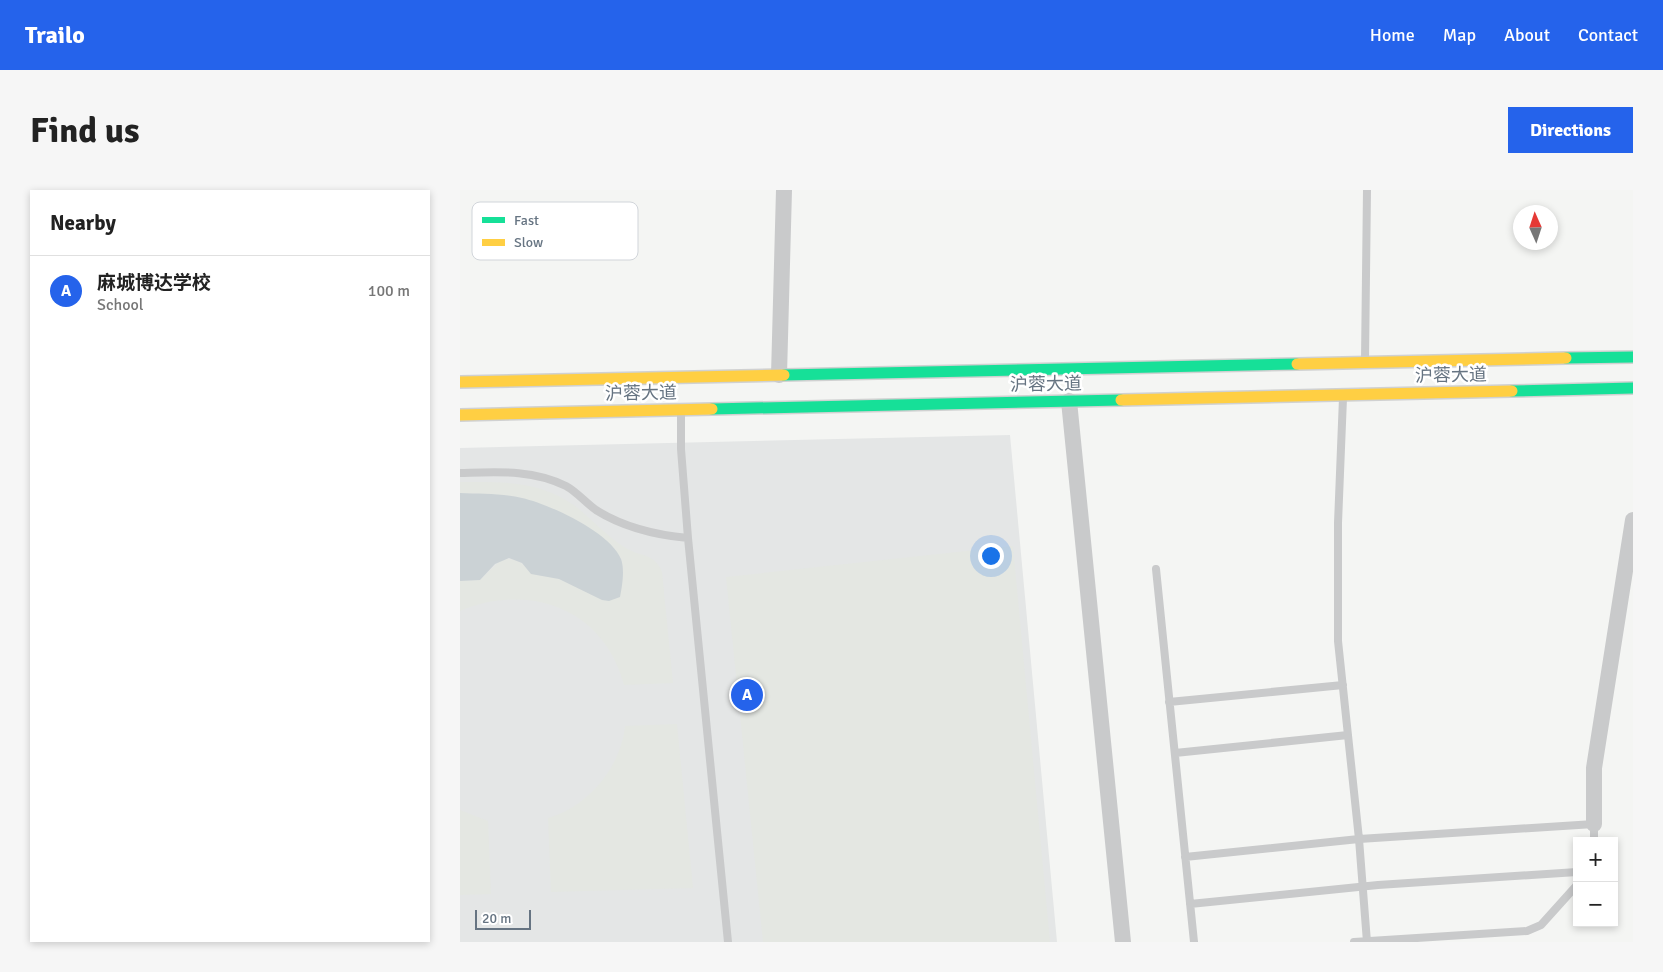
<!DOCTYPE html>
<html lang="en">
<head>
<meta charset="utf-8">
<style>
  :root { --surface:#fff; --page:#f6f6f6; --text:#222; --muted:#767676; --line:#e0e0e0; --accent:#2563eb }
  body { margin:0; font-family:Signika,"Noto Sans SC",sans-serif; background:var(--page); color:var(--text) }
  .controls { position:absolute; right:15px; bottom:15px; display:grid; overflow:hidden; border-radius:0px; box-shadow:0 2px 8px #0003 }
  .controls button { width:45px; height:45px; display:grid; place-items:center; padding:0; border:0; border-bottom:1px solid var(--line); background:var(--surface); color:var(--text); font:25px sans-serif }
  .compass { position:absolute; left:1053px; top:15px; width:45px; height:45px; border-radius:50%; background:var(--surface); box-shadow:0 2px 8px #0003; rotate:357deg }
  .scale { position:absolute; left:15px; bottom:12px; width:56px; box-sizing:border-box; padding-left:5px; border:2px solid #667482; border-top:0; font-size:14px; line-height:18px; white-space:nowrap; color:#667482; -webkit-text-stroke:4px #fff; paint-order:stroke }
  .you { position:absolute; left:530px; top:365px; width:18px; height:18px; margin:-12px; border:4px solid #fff; border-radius:50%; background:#1a73e8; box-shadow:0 0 0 8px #1a73e833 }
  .badge { display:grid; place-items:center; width:32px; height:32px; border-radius:50%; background:var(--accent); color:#fff; font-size:16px; font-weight:700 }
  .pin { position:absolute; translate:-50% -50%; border:2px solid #fff; box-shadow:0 1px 5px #0006 }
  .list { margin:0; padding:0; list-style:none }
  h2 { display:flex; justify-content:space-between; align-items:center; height:65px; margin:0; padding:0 20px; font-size:21px }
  h2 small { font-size:16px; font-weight:400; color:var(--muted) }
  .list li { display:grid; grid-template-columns:32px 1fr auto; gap:15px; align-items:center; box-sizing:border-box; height:70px; padding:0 20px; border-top:1px solid var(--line) }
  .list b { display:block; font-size:19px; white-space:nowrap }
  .list p { margin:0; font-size:16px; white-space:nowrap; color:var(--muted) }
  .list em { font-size:16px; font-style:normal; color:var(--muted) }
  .map { position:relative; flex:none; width:1173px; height:752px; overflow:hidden; border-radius:0px }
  header { display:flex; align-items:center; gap:30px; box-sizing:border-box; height:70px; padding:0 25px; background:var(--accent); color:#fff }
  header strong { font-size:24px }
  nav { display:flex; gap:28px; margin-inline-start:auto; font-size:18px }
  .intro { display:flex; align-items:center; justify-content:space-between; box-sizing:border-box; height:120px; padding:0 30px }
  h1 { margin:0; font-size:35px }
  .button { padding:12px 22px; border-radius:0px; background:var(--accent); color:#fff; font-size:18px; font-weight:700 }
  main { display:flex; gap:30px; padding:0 30px }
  aside { flex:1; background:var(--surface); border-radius:0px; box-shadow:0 2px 8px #0003 }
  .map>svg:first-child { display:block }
</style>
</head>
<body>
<header>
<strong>Trailo</strong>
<nav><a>Home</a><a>Map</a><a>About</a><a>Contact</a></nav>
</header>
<div class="intro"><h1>Find us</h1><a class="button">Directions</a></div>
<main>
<aside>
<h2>Nearby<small></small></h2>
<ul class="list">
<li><span class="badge">A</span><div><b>麻城博达学校</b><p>School</p></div><em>100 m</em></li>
</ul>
</aside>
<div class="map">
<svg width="1173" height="752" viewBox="0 0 1173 752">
  <rect width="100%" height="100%" fill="#f4f5f3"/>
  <path fill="#e4e6e6" d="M550,245L597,752H0V258Z"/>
  <path fill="#e4e7e2" d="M0,292C41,292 80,290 115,316C132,329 147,347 166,358C180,367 195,363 202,382L213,493L164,495C144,418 69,392 0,421V391L20,390L41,370C56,367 63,373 72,384L92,386L113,394L161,400L163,379L161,368L60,307L0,303Z
    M553,356L590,752H303L266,387Z
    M217,534L233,698L91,702L88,628C128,617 161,577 165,536Z
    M0,620L28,631L31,704L0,705Z"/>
  <path fill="#cbd2d5" d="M0,303C20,304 42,303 62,308C89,314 150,342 161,369C165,380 162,397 160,407L149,411L142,410L99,389L71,384L62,373L49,368L35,374L20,390L0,391Z"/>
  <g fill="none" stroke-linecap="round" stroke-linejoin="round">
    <defs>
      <path id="fast" d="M1106,168L1173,167
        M324,185L837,174
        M1052,201L1173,198
        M252,219L661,210"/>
      <path id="slow" d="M837,174L1106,168
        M0,192L324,185
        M661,210L1052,201
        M0,225L252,219"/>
    </defs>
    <use href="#fast" stroke="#d0d1d1" stroke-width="14"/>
    <use href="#slow" stroke="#d0d1d1" stroke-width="14"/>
    <path stroke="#c9cacb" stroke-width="8" d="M905,170L907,0
      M883,208L878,333V451L899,649L907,752
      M221,224V259L228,348L268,752
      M0,283C36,282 72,279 106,296C117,302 126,313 136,320C163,337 196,345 228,348
      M696,379L734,752
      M709,512L883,495
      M715,563L888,545
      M725,667L899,649L1134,634V651
      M730,714L918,695L1117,682
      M894,752L1067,741L1081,735L1117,695"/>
    <path stroke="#c9cacb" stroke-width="16" d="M319,185L324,0
      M609,211L663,752
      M1134,634V578L1173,330"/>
    <use href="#fast" stroke="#16e098" stroke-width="11"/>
    <use href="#slow" stroke="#ffcf43" stroke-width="11"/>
  </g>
  <g text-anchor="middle" stroke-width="5" stroke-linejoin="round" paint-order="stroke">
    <g font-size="18" fill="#667482" stroke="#fff">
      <text transform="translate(991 185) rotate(-1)" y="6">沪蓉大道</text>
      <text transform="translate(586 194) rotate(-1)" y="6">沪蓉大道</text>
      <text transform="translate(181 203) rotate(-1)" y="6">沪蓉大道</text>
    </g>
  </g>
  <rect x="12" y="12" width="166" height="58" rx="8" fill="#fff" stroke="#d1d5da" stroke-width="1"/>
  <rect x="22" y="27" width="23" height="6" fill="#16e098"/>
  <rect x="22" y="49" width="23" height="7" fill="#ffcf43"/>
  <g font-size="14" fill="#667482">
    <text x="54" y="35">Fast</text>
    <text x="54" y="57">Slow</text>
  </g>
</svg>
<div class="controls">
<button>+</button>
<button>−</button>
</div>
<svg class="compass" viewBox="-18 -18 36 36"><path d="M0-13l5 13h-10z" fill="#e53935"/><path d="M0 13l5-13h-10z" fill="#767676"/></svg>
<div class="scale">20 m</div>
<div class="you"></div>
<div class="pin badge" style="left:287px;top:505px">A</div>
</div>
</main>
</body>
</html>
